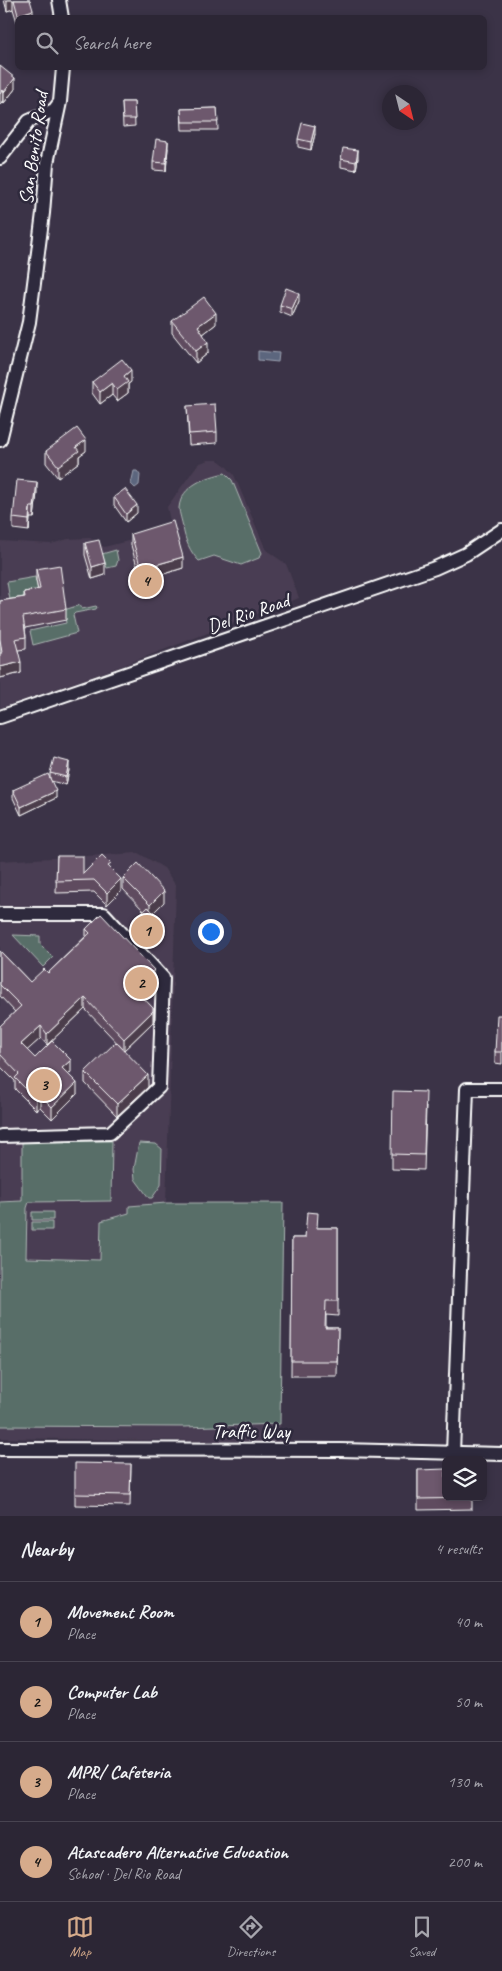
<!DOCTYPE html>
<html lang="en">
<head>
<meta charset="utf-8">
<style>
  :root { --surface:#2c2635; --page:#383241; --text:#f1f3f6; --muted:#a6a5ad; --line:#484350; --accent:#d6ab8b }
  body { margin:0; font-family:Caveat,sans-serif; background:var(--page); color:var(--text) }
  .controls { position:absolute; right:15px; bottom:15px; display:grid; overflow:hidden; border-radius:8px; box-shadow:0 2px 8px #0003 }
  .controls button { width:45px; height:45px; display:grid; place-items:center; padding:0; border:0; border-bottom:1px solid var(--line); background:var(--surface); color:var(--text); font:25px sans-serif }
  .compass { position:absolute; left:382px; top:85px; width:45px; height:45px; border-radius:50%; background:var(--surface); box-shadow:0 2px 8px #0003; rotate:145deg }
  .you { position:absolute; left:210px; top:931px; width:18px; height:18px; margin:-12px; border:4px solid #fff; border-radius:50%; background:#1a73e8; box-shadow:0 0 0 8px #1a73e833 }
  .badge { display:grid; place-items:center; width:32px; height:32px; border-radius:50%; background:var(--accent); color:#111; font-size:16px; font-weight:700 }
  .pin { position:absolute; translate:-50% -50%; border:2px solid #fff; box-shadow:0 1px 5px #0006 }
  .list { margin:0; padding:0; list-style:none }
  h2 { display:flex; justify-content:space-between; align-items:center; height:65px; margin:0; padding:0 20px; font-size:21px }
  h2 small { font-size:16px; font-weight:400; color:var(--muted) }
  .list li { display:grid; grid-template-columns:32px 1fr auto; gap:15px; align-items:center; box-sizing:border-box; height:80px; padding:0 20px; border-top:1px solid var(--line) }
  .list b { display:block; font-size:19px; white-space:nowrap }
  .list p { margin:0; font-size:16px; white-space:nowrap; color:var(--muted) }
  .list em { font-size:16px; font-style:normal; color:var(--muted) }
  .icon { flex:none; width:28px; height:28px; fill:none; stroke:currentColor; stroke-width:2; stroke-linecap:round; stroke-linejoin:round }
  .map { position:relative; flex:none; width:502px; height:1516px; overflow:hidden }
  .search { position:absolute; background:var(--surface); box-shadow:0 2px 8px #0003; left:15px; right:15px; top:15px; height:55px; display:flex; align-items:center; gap:12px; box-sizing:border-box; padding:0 18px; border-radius:8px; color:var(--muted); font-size:19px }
  .sheet { height:385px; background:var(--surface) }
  nav { display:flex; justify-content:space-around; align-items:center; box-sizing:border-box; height:70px; border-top:1px solid var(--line); background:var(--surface); font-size:14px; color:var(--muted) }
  nav a { display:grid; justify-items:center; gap:2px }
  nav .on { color:var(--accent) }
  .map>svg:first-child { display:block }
</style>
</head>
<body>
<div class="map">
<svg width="502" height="1516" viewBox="0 0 502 1516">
  <rect width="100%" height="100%" fill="#3b3347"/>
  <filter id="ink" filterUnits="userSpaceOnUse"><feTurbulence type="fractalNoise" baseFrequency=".02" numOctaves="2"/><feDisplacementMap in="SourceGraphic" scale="10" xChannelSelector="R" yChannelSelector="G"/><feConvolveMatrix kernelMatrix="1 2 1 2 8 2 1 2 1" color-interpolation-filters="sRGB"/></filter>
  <g filter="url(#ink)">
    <path fill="#4a3e52" d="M208,460H218L226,466L234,475L266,550L286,564L299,598L116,668L0,708V541L51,544L68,539L90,538L104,547L172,530L167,507L198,464Z
      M138,853L164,868L176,886L166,1203H283L280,1442L0,1438V861Z"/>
    <path fill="#586e68" stroke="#acb6b4" d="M225,473L232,480L262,553L259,558L241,565L214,556L199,561C190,552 185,540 183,527C182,521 179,513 179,508C181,485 207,477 225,473Z
      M116,550L118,560L116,566L107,568L102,554Z
      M35,577L40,601L11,606L7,582Z
      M80,605L82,609L96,606L97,607L96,609L75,613L73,615L77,633L33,645L30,631L66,623L64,610Z
      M13,935L40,936V944L53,957L43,967Z
      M22,1140L112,1141L111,1201L29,1202L27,1208L26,1258L100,1260L101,1221L129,1213V1206L166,1203H283L280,1424L184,1427L0,1426V1202L22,1201Z
      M139,1143L156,1144L162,1149L161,1185L152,1198H149L135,1179L134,1169Z
      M32,1212H53V1220H32Z
      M32,1222H52V1230H32Z"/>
    <path fill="#5c667e" stroke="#9da3b2" d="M258,351L279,353L278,362L258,360Z
      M134,471H137L140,475L139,485L135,488L131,484Z"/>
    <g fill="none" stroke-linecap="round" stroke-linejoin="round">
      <defs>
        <path id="minor" d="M59,0L62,18
          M0,158L29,121L54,110L60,102
          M0,440L29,322L43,213L47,163L60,102L63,68
          M0,717L435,568L466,554L502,530
          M0,914H104L163,978L159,1087L110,1133L1,1136
          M0,1449L341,1450L502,1454
          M453,1453L467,1089H502"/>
      </defs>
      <use href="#minor" stroke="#fff" stroke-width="16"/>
      <use href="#minor" stroke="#2f2a3d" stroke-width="12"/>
    </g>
    <path fill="#5e4c5e" stroke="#fff" d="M4,0H30L33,18H18V25L13,9L7,11Z
      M0,66L15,89L4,103L3,102Z
      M122,102H134L135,126L123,127Z
      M217,108L218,130H182L181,109Z
      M315,134L311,150L298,147V139Z
      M168,148L166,171L153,170V162Z
      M358,158L356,170L341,167V159Z
      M299,301L292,317L280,312V305Z
      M172,321L216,324L203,334L208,353L196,363L172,333Z
      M92,382H131L128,384V393L117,401L112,395L100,404L92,393Z
      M187,406L217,432V443L189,445Z
      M46,451H86L79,456V462L58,478L46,463Z
      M37,493L34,518H30L29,531L13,529V518Z
      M114,497L137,513L126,522L114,505Z
      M131,534L183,568L141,581L131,545Z
      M85,543L105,575L92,579L85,555Z
      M36,569L66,609V620L25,628L26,637V649L18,650L21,673L0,678V601L24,597V592L38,590L36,581Z
      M69,770L66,785L51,781L56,798L21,815L13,798V790L50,779V773Z
      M57,856L83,874L111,869L121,891L107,905L94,892L56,893Z
      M123,878L164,902L154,912L159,930L145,944L134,932V921L144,911L123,889Z
      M86,929L154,981L140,995L153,1008V1022L124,1050L85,1009L47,1045L41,1038L27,1050L35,1058L71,1072L68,1074L77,1094L52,1119L40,1107L36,1110L15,1089V1081L0,1066V1026L15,1012L0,996V951L30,982L48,973L86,936Z
      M502,1015V1064L495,1063V1052Z
      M85,1072L148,1087L117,1116L85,1083Z
      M426,1107L424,1170L392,1169V1154Z
      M318,1228H338V1316L326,1315V1328H338L337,1376H291L292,1238H305Z
      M131,1464L130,1506L75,1505V1494Z
      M418,1470L472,1497V1509L418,1510Z"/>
    <path fill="#4c3e4c" stroke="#fff" d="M7,0H13V9L7,11Z
      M33,10V18H18V15Z
      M15,78V89L4,103V92Z
      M3,90V102L0,105V94Z
      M315,126V134L311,150V142Z
      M168,141V148L166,171V163Z
      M358,150V158L356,170V162Z
      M299,293V301L292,317V309Z
      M216,313V324L198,338V326Z
      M208,342V353L196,363V351Z
      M131,370V382L128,384V393L117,401V390L124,376Z
      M112,383V395L100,404V392Z
      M86,440V451L79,456V462L58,478V466L76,447Z
      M37,482V493L34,518V507Z
      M137,505V513L126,522V514Z
      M30,507V518L29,531V520Z
      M183,557V568L141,581V569Z
      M105,563V575L92,579V567Z
      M21,662V673L0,678V667Z
      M69,762V770L66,785V777Z
      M56,791V798L21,815V807Z
      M121,879V891L107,905V893Z
      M164,891V902L150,916V905Z
      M159,918V930L145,944V932Z
      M154,970V981L135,1000V989Z
      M85,998V1009L47,1045V1034Z
      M153,1011V1022L124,1050V1039Z
      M41,1026V1038L21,1056V1044Z
      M71,1060V1072L62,1080V1068Z
      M148,1075V1087L117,1116V1104Z
      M77,1083V1094L52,1119V1107Z
      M40,1095V1107L36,1110V1099Z"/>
    <path fill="#6d586d" stroke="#fff" d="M14,0H30L33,10L18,15Z
      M0,66L15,78L4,92L3,90L0,94Z
      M122,102H134L135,119H123Z
      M217,108L218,122H182L181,109Z
      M302,123L315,126L311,142L298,139Z
      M156,139L168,141L166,163L153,162Z
      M343,148L358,150L356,162L341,159Z
      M286,288L299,293L292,309L280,305Z
      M204,297L216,313L198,326L208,342L196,351L172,321Z
      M122,359L131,370L124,376L128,382L117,390L112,383L100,392L92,382Z
      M215,404L217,432L189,434L187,406Z
      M77,428L86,440L76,447L79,451L58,466L46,451Z
      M17,480L37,482L34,507H30L29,520L13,518Z
      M125,489L137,505L126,514L114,497Z
      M173,521L183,557L141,569L131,534Z
      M99,540L105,563L92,567L85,543Z
      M60,565L66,609L23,617L26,637L15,639L21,662L0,667V653H2L0,639V601L25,597L24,592L40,589L36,569Z
      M54,758L69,762L66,777L50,773Z
      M48,774L56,791L21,807L13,790Z
      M102,855L111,864L108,866L121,879L107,893L94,880L56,881L57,856H83V874Z
      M138,863L164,891L150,905L123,878Z
      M148,907L159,918L145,932L134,921Z
      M101,914L154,970L135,989L153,1008V1011L124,1039L85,998L47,1034L41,1026L21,1044L35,1058L52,1041L71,1060L62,1068L77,1083L52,1107L40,1095L36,1099L15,1078L19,1074L0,1054V1026L21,1006L0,985V951L30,982L44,969L48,973L90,933L86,929Z
      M497,1015H502V1052H495Z
      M116,1042L148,1075L117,1104L85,1072Z
      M393,1091L426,1092L424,1155L392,1154Z
      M307,1212L318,1213L317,1228H338V1301H326L325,1328H338L337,1361H291L292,1238H305Z
      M75,1463L131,1464L130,1495L75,1494Z
      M446,1469V1497L472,1498L418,1499V1470Z"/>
  </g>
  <g text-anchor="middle" stroke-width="5" stroke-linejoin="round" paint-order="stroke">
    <g font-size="20" fill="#fff" stroke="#2f2a3d">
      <text transform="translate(33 148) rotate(-82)" y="7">San Benito Road</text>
      <text transform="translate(248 613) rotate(-19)" y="7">Del Rio Road</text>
      <text x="251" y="1438">Traffic Way</text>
    </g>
  </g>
</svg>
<div class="controls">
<button><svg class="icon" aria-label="layers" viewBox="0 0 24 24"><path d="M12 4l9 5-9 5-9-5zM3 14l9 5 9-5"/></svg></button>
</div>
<svg class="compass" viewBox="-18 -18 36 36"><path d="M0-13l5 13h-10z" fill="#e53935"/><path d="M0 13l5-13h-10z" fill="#a6a5ad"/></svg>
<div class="you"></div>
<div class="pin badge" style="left:147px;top:931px">1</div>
<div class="pin badge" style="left:141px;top:983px">2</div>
<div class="pin badge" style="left:44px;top:1085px">3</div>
<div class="pin badge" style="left:146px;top:581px">4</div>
<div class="search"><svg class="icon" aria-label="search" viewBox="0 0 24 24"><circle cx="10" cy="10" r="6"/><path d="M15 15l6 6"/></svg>Search here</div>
</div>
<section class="sheet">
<h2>Nearby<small>4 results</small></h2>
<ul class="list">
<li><span class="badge">1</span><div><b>Movement Room</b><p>Place</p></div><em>40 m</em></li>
<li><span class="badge">2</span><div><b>Computer Lab</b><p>Place</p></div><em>50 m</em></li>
<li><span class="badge">3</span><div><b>MPR/ Cafeteria</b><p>Place</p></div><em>130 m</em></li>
<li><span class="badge">4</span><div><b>Atascadero Alternative Education</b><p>School · Del Rio Road</p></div><em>200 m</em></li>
</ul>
</section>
<nav>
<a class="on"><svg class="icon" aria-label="map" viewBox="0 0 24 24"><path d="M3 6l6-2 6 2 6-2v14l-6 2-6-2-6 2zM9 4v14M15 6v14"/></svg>Map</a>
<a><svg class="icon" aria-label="directions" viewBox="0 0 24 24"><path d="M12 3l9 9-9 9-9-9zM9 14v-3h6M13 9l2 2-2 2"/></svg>Directions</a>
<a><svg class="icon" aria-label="saved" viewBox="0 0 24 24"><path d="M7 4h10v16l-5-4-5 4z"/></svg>Saved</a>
</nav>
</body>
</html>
